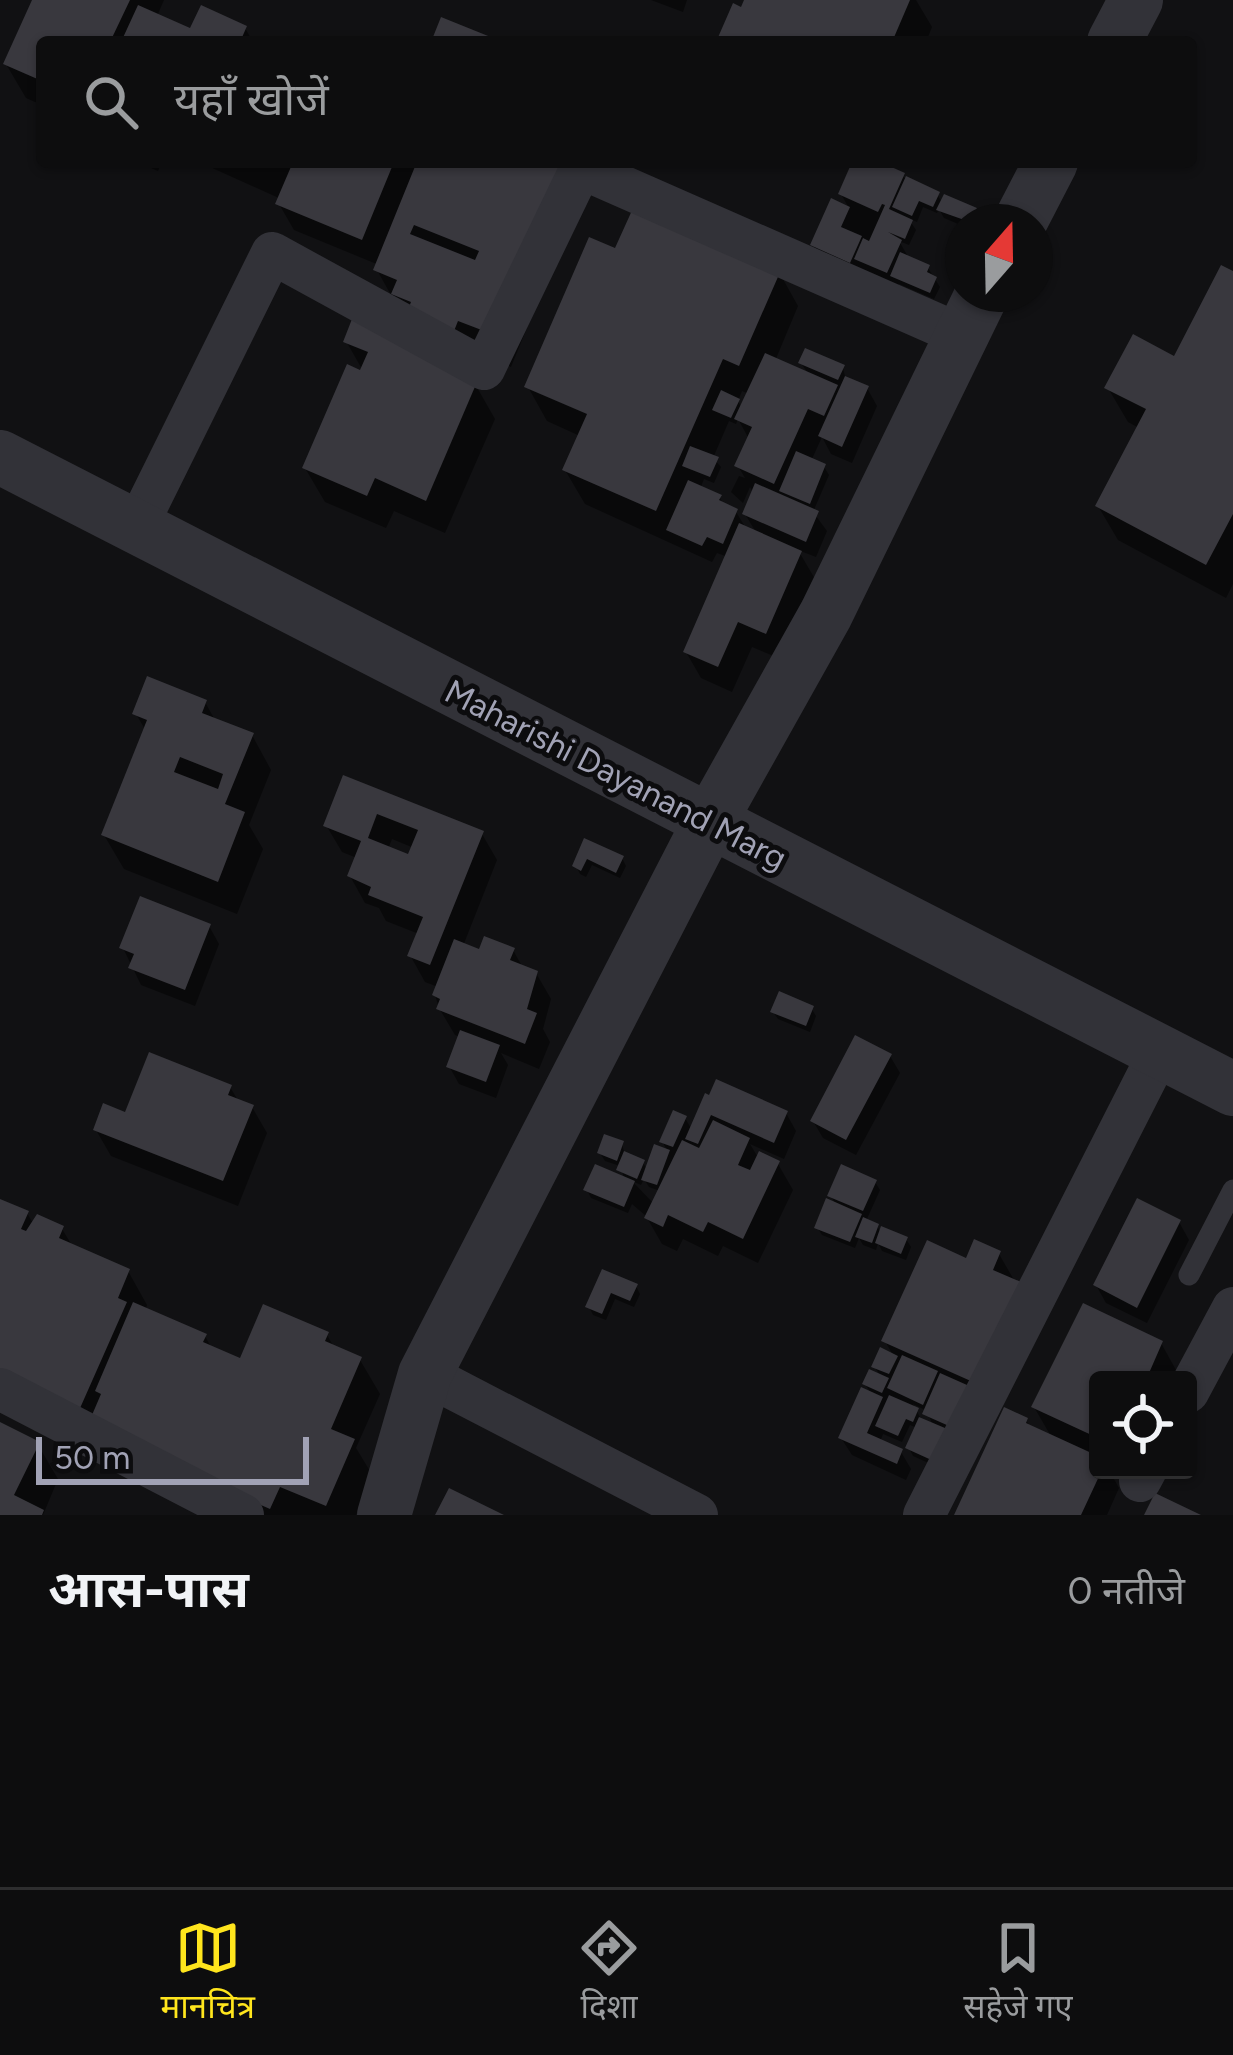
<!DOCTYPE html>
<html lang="hi">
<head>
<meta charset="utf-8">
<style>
  :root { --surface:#0d0d0e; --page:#161617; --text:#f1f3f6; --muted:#9a9c9e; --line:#2d2d2e; --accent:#ffe51d }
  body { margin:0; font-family:Figtree,"Noto Sans Devanagari",sans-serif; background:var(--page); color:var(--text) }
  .controls { position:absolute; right:36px; bottom:36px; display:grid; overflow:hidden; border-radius:12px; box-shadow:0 3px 9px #0004 }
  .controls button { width:108px; height:108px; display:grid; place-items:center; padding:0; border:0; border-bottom:3px solid var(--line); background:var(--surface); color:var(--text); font:60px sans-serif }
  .compass { position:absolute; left:945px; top:204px; width:108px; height:108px; border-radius:50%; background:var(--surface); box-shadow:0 3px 9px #0004; rotate:20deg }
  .scale { position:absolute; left:36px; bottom:30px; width:273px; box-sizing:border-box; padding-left:12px; border:6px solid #a1a2b5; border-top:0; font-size:33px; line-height:42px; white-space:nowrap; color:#a1a2b5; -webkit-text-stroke:9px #0c0c0e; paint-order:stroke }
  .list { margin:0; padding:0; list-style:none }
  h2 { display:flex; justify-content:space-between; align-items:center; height:156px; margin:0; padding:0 48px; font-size:51px }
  h2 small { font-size:39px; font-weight:400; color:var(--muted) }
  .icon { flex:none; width:66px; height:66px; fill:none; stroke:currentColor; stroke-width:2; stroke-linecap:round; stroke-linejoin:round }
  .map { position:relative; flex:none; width:1233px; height:1515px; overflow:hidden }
  .search { position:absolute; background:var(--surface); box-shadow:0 3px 9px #0004; left:36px; right:36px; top:36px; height:132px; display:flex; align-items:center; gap:30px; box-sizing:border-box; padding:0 42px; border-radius:12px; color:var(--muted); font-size:45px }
  .sheet { height:372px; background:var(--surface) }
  nav { display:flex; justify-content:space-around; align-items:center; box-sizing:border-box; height:168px; border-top:3px solid var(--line); background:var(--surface); font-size:33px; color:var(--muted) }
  nav a { display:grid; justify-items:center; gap:6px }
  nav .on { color:var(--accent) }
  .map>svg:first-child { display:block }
</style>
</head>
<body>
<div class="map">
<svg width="1233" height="1515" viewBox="0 0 1233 1515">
  <rect width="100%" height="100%" fill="#111113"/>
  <path fill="#0007" fill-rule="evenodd" d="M35,0H164L157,16L192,32L245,28L253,42H42V105L26,98L6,64Z
    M651,0H687L683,12Z
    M747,0H916L932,27L926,42H719Z
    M137,162H162L158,171Z
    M199,162H418L416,167L425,171L429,162L588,178L511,367L477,353L475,384L495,419L445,533L394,511L386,528L325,502L305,468L366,376L346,341L396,304L377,270L379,265L294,230L279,204L281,199Z
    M855,162H873L937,194L943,204L975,211L977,222H963V226L944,218L939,209L937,213L923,207L917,222L908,218L916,230L909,245L899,241L910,260L928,268L935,279L940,287L934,299L899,284L896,289L823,262L813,245L832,202L850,210L841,194Z
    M617,252L779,272L798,306L775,361L809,375L801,363L843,368L846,380L867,388L877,406L852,463L831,454L822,437L811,461L824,467L829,475L813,512L827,531L816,557L798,550L815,579L781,659L752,647L732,692L701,678L686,652L728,557L717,553L712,562L585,504L565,470L580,436L547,421L528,387ZM742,391L749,394L742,409L738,401ZM738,419L749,439L738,466L745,478L739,476L731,492L743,503L750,487L754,494L745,514L757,534L747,530L736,512L725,506L719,497L700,489L704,479L714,483L721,467L713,458L729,421L736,424Z
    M1233,274V584L1226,598L1118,540L1098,506L1139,428L1128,422L1108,388L1175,360Z
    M205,702L216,722L252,735L271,770L249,825L263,849L237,914L124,869L104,835L146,731L136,714Z
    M345,779L482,834L497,860L463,946L480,953L513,950L523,968L536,973L551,999L543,1029L550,1042L539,1069L501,1053L508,1065L496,1098L459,1084L449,1066L460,1037L455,1035L439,1008L435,995L438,987L425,982L410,955L419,934L386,921L379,908L365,903L350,876L357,858L342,852L326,825ZM392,839L414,848L410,858L388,849Z
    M586,842L622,858L626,866L620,878L592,865L586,877L580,874L576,866Z
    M209,926L219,944L195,1006L141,985L123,948Z
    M811,1008L816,1016L810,1032L778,1019L773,1012Z
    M890,1056L900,1073L856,1155L823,1138L813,1121Z
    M230,1087L239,1102L252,1107L267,1133L238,1206L111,1156L96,1130L127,1116Z
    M706,1097L786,1113L796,1131L784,1159L750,1144L759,1159L778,1164L793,1190L758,1263L723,1246L718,1256L683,1239L677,1251L662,1244L646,1216L632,1204L628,1213L591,1198L587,1190L625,1180L620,1166L605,1161L600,1153L622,1144L625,1155L643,1163L648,1171L668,1152L662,1141L685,1118L692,1130ZM644,1179L649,1187L660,1191L654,1204L632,1181L641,1185Z
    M875,1182L880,1190L866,1221L877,1226L882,1234L906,1239L911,1247L906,1260L882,1251L878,1243L876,1250L863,1245L859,1238L855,1248L822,1235L817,1227L837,1207L831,1196Z
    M0,1202L27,1213L34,1225L62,1229L73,1247L128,1271L147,1305L145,1311L205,1336L212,1349L242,1362L327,1335L335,1349L360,1360L380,1394L356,1448L373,1476L356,1515H228L0,1406Z
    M1179,1222L1189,1240L1147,1323L1106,1303L1096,1285Z
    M999,1254L1014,1280L942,1469L913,1456L909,1448L917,1428L910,1425L902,1442L883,1434L880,1442L901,1452L911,1469L906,1480L852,1455L841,1438L872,1395L865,1384L881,1377L874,1366L894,1357L885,1341L968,1262ZM913,1404L927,1411L933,1426L921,1419Z
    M603,1273L636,1286L640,1294L634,1307L615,1299L606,1320L593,1315L589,1307Z
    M1161,1343L1176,1370L1172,1380H1098V1470H1109L1119,1488L1107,1515H957L1026,1420L1031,1429L1052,1438L1034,1407Z
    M0,1425L38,1445L58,1479L43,1515H0Z"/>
  <path fill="#39383e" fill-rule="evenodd" d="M32,0H130L110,42H42V81L3,64Z
    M744,0H910L892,42H716L733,3L741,7Z
    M138,5L190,28L201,5L247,26L240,42H121Z
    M441,17L503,42H431Z
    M293,162H394L362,240L275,204Z
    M426,162H562L492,334L458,321L452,336L405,317L411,302L391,294L397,280L373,270L416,164L424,167ZM414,225L479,251L475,260L410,234Z
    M852,162H880L905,173L889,209L913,220L905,239L888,232L902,240L887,273L854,259L863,238L869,241L885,205L882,204L878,212L838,194Z
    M906,176L940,192L933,207L919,201L912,216L892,207Z
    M944,194L977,208L970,222L936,210Z
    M831,198L850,207L841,227L862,236L850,263L810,245Z
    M634,206L781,270L739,366L723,359L656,511L562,470L587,414L524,387L589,237L615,248Z
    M900,252L930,265L927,272L937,277L930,293L890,276Z
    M1221,265L1233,271V514L1206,565L1095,506L1146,409L1104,388L1133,334L1174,356Z
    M352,319L477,382L426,501L375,478L367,496L302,468L347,364L360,370L368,352L343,342Z
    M805,348L845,365L838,380L798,363Z
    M765,353L838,385L824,416L808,409L774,484L734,466L752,427L734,419Z
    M845,376L869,386L842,447L818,436Z
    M721,390L740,399L731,418L712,410Z
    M690,446L719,457L710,477L682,466Z
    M796,451L826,464L810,504L779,491Z
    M688,480L722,495L719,500L738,509L723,544L707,537L702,546L666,530Z
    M755,483L819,511L806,542L742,514Z
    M739,523L802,551L766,634L738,622L718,667L683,652Z
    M147,676L207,700L202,713L254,733L225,804L245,812L218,882L101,835L147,720L132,714ZM180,757L223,774L218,789L174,772Z
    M343,775L484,831L430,965L407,956L423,917L368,895L371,887L347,876L361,841L323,826ZM377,814L418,830L408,854L368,838Z
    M584,838L624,856L616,873L587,859L581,871L572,866Z
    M140,896L211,924L185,990L128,968L134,954L119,948Z
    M484,936L515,948L510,960L538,971L527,1009L537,1013L525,1044L436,1009L440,999L432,995L454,939L479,949Z
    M779,991L814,1006L806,1026L770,1012Z
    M460,1030L500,1045L486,1082L446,1067Z
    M855,1035L892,1054L846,1140L810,1121Z
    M149,1052L232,1085L228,1095L254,1105L223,1181L93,1130L103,1103L125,1112Z
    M716,1079L788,1111L774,1143L711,1115L698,1144L685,1139L705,1093L709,1095Z
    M673,1110L687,1116L673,1147L659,1142Z
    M713,1120L750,1138L738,1165L750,1170L759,1151L780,1161L743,1239L708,1222L703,1232L668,1215L663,1227L644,1218L682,1140L699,1148Z
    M604,1134L624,1141L617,1161L597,1153Z
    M654,1144L670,1150L657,1185L641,1180Z
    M624,1151L645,1160L637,1179L616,1170Z
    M595,1164L635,1181L624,1207L583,1190Z
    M841,1164L877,1180L863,1211L827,1196Z
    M826,1198L862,1214L850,1242L814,1228Z
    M1137,1198L1181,1220L1137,1308L1093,1285Z
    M0,1199L29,1211L21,1229L26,1231L37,1214L64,1226L59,1238L130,1269L118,1298L127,1302L77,1415L0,1382Z
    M863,1217L879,1224L872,1243L855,1237Z
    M881,1226L908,1237L901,1254L875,1243Z
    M974,1239L1001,1251L993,1270L1028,1285L982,1386L881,1341L927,1240L966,1258Z
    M602,1269L638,1284L630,1301L611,1293L602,1314L585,1307Z
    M133,1302L207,1334L203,1342L240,1358L263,1304L329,1332L325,1341L362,1357L331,1429L355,1439L326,1506L280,1487L270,1509L86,1429L101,1394L95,1391Z
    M1083,1303L1163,1341L1146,1380H1098V1438L1031,1407Z
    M880,1347L898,1356L889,1374L871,1367Z
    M902,1355L938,1371L923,1405L887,1388Z
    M869,1369L889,1378L882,1393L862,1384Z
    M940,1373L976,1389L958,1430L922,1414Z
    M861,1387L883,1397L867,1433L903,1449L897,1464L838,1438Z
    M889,1395L919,1408L913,1422L906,1419L898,1436L875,1426Z
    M1004,1407L1028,1418L1026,1423L1098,1456V1470H1102L1081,1515H954Z
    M919,1417L952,1431L938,1463L905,1448Z
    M0,1422L40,1442L14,1495L44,1510L42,1515H0Z
    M449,1488L504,1515H435Z
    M1155,1493L1201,1515H1144Z"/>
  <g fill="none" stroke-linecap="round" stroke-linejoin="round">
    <path stroke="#323238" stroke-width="21" d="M1189,1275L1233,1190"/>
    <path stroke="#323238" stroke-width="42" d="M137,526L272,253L484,369L581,168L961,335
      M425,1374L697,1515
      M0,1389L243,1515
      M1188,1392L1233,1308
      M1140,1481L1146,1470
      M924,1515L1159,1053"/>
    <path stroke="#323238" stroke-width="54" d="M1114,42L1136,0
      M1020,222L1051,162
      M0,457L1233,1089
      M384,1515L425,1374L709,823L826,614L982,294"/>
  </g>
  <g text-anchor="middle" stroke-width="10" stroke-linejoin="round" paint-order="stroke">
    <g font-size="33" fill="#a1a2b5" stroke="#0c0c0e">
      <text transform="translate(616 774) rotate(27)" y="12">Maharishi Dayanand Marg</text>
    </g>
  </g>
</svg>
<div class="controls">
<button><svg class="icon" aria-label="locate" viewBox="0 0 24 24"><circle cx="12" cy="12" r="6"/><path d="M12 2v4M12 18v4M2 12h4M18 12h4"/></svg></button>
</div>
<svg class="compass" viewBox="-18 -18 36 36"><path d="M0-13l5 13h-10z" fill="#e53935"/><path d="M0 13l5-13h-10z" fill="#9a9c9e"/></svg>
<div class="scale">50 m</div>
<div class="search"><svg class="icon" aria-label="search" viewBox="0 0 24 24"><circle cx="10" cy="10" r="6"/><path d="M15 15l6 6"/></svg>यहाँ खोजें</div>
</div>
<section class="sheet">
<h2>आस-पास<small>0 नतीजे</small></h2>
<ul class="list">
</ul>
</section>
<nav>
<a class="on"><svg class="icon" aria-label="map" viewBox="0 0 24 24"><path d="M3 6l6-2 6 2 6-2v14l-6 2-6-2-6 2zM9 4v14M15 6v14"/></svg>मानचित्र</a>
<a><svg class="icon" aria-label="directions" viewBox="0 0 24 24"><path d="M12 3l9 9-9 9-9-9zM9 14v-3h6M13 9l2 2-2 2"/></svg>दिशा</a>
<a><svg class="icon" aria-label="saved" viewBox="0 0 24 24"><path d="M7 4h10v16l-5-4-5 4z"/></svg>सहेजे गए</a>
</nav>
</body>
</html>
